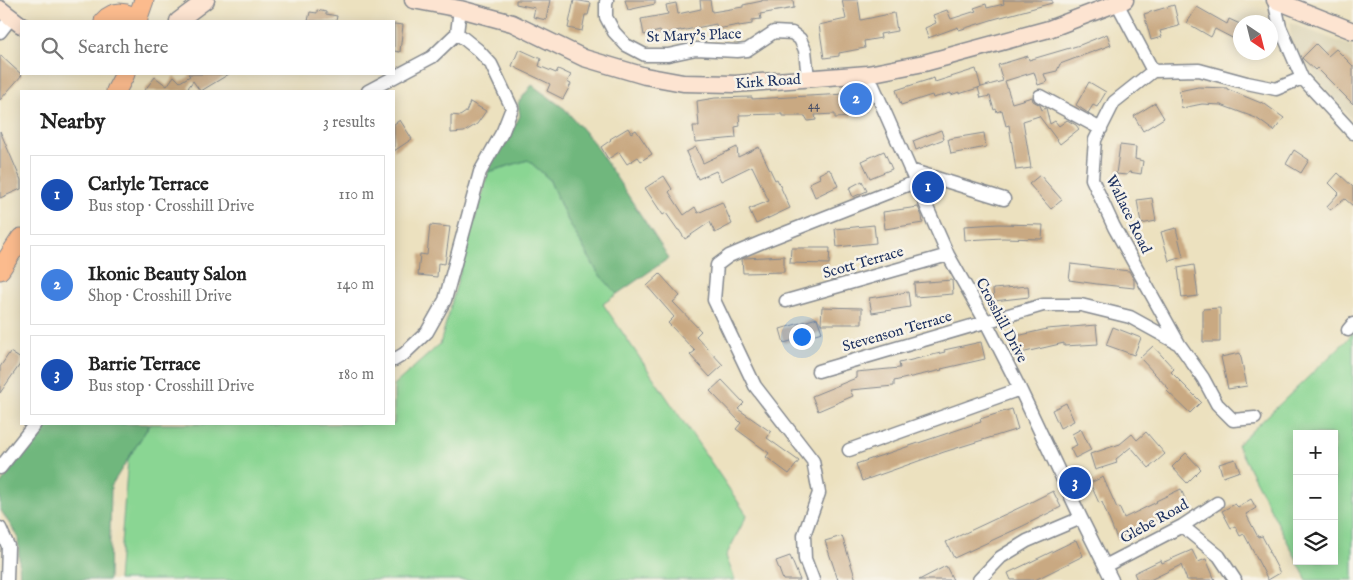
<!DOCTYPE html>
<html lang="en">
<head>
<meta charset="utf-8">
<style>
  :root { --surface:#fff; --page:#f2f2f2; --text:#222; --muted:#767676; --line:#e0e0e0; --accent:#d1495b }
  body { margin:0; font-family:"IM FELL English",serif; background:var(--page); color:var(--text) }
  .controls { position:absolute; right:15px; bottom:15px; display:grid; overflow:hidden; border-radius:0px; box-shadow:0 2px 12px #0003 }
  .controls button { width:45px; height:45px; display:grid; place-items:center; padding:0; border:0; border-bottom:1px solid var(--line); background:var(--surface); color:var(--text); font:25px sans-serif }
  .compass { position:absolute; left:1233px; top:15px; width:45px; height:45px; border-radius:50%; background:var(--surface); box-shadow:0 2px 12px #0003; rotate:145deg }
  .you { position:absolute; left:801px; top:336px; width:18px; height:18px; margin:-12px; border:4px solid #fff; border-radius:50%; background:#1a73e8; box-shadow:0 0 0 8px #1a73e833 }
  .badge { display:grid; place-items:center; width:32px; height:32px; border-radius:50%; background:var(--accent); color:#fff; font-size:16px; font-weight:700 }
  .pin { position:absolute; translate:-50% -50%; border:2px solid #fff; box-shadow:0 1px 5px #0006 }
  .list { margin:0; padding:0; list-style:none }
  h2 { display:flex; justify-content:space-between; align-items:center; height:65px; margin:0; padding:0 20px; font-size:21px }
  h2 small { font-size:16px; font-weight:400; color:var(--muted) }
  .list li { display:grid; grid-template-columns:32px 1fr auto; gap:15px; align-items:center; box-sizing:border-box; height:80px; margin:0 10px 10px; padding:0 10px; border:1px solid var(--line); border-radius:0px }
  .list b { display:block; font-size:19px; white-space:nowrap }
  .list p { margin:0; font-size:16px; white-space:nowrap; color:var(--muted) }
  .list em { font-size:16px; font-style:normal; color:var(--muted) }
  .icon { flex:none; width:28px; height:28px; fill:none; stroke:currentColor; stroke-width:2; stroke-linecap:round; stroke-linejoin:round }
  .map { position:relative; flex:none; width:1353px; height:580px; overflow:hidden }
  .search { position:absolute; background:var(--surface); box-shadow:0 2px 12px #0003; left:20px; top:20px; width:375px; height:55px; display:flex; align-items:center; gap:12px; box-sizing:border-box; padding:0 18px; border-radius:0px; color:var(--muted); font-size:19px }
  .panel { position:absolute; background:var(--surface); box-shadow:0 2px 12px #0003; left:20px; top:90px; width:375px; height:335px; border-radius:0px }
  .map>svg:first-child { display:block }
</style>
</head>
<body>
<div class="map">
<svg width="1353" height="580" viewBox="0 0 1353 580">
  <rect width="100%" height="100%" fill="#f7f3e8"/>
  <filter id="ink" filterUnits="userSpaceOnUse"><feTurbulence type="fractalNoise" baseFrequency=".02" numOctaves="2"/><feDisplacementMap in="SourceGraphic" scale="10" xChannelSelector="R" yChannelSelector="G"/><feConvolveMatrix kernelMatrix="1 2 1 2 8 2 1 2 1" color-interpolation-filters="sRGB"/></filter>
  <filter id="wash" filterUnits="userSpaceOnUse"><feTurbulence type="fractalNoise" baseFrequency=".0096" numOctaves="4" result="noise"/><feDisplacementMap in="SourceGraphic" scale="20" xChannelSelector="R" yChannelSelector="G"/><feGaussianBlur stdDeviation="1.12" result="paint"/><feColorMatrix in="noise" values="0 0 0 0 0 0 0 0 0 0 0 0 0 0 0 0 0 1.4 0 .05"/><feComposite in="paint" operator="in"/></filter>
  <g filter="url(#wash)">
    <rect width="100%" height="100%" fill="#ece1bf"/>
    <path fill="#dcd4b6" d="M1290,23L1353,47V121L1291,45Z"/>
    <path fill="#8ad693" stroke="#528278" d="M528,160L549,179L566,217L598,273L617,294L603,304L747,515L726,556L735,580H118L128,459L150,424H256L275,427L286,424H394V385L440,344L488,172Z
      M1353,332V580H1307L1297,561H1334V434H1297V560L1237,445L1346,341Z"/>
    <path fill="#6fb77d" stroke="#45736e" d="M532,85L565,109L593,142L669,258L617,294L598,273L566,217L549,179L528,160L488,172L493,154L512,131L520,116L518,103Z
      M48,424H150L111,486L109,580H20L18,537L0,509V485L23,453Z"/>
    <g id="blocks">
      <path fill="#c9a982" d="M516,0H550L546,20L533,17L535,8L516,4Z
        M574,0L591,3L588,15H585L582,31L568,28Z
        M625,0H655V4L628,10Z
        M700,0H710L712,12L743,7V5L762,1V0H793L794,8L760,14L761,19L752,20V24L739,26V25L717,29L716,24L681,31V30L661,34L660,31L644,35L641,19L668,14L666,5L676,3L678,14L701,9Z
        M842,0H858L861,20L894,13L897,31L880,34L881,38L864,41L865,48L839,53V56L824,58L819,25L846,19Z
        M1003,0H1052V3L994,19L959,30L958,27L928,38L925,28L936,23L933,15L947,10L951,19L976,11L974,8L986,4L987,8L1004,4Z
        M1174,5L1179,26L1160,31L1162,37L1151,40L1144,14Z
        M1197,7L1227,24L1229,19L1240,24V42L1215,29L1211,37L1187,23Z
        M317,10L326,12V14L337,16L336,21H308L310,12L317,13Z
        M394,24L403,25L400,52L394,51Z
        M1107,34L1111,45L1060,64L1057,71L1044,74L1047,82L1038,85L1034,72L1005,81L1012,103L1032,97L1033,101L1040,105L1042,110L1046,108L1050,124L1055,121L1059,126L1067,120L1076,125L1079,129L1060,144L1039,116L1023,121L1031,168L1016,170L1009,125L1006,126L1002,110L997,112L996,109L994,110L990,96L981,98L978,88L1003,81L998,65L1028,56L1029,60L1080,45Z
        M1316,44L1328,56L1336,49L1353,66V104L1317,68L1315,70L1302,58Z
        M519,49L541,59L539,66L556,73L558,69L571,75L567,82L571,84L563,99L547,91L550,84L512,66Z
        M0,55L22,75L0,100Z
        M976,69L981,87L959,94V92L951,95V93L933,98L932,95L901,105L896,90L934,78L935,82Z
        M188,74H229L201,91H200L193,81L188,88L193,91H144L155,77L167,86L174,76L180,82L190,76Z
        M1089,82L1106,92L1097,107L1093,105L1088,113L1076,105Z
        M1198,87L1227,88V89L1261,103L1262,102L1284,118L1274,131L1256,118L1221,105L1202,104L1182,108L1179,91Z
        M865,93L866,111L852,112V117L835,118V114L815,115L816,120L808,121L805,116H782V114L739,115L740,126L735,127L736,138L695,142L693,126H699L697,101L715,98L752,97V99Z
        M470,102L486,111L477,124L464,132L451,133V115L460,116L466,112Z
        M1155,103L1164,118L1143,131L1134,116Z
        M400,120L412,139L394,151V124Z
        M628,128L631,133L636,130L652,154L641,161L638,157L627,164L619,152L608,159L601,147L611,140L610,139Z
        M941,130L944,139L916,150L913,141Z
        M0,131L21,180V189L0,198Z
        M984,133L986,147L951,154L948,139Z
        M1120,145L1136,147L1135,159L1143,161L1141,174L1129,172L1127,175L1116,174Z
        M696,147L703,163L737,147L738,157L759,147L775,180L777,179L790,208L756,224L749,209L769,201L752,166L721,181L716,171L698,179L686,152Z
        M1294,150L1309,160L1301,173L1286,164Z
        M884,151L892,169L870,178L862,161Z
        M829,169L831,172H832L838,186L815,197L809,183L820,178L819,174Z
        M1338,173L1353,187V206L1345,199L1330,210L1327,206L1339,193L1329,183Z
        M1040,175L1062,200L1051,209L1029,184Z
        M664,176L672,189L669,192L684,215L695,207L698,213L722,202L732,224L715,233L710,222L685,239L679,230H678L666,213L663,215L645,188Z
        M862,181L867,191L853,197L849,188Z
        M1152,198L1156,221L1141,224L1137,200Z
        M918,207L922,216L923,223L885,229L883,212Z
        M999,224L1043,225L1042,239L1003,238L965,240L964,226Z
        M430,225L450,227L445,264L438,263L437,277L418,275L420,254L427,255Z
        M874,225L876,243L837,247L835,229Z
        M1176,228L1183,257L1169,261L1161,232Z
        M791,248H830L829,264L790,263Z
        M784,256V272L743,273L742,259L745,258Z
        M1071,264L1129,271L1134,280V288L1097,284L1069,280Z
        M1194,265L1198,296L1182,298L1178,268Z
        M660,274L680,296L673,302L701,331L696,336L723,365L710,377L690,355L695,351L668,323L674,317L647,286Z
        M952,280L953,294L915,297L914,283Z
        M1028,286L1029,297L994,301L993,289Z
        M908,292L910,307L872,313L869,298Z
        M822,307L862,308V324H821Z
        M1220,308V342H1203V309Z
        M817,318L822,332L784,343L780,329Z
        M1096,325L1098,344L1064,346V343L1021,353L1017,336L1047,329Z
        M1113,327L1141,338L1134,355L1106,345Z
        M981,342L985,359L941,369L942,370L894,381V386L850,390L853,396L818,411L812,396L856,378V372L900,368L899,363L945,352L944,350Z
        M1153,346L1174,369L1171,372L1201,402L1190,413L1167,391L1169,389L1140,358Z
        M10,352L21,359V363L0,393V367Z
        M1240,353L1247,386L1228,389L1221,357Z
        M722,380L744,403L738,409L771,432L767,438L799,461L789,474L766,457L769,453L736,429L741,423L710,391Z
        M1066,403L1074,421L1060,428L1052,410Z
        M1012,409L1018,429L944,452L862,481L856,464L981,422L980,419Z
        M1081,429L1091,450L1075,458L1070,448L1077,445L1072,434Z
        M1146,432L1165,454L1149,468L1131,447L1116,459L1117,463L1095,470L1090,454L1120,444L1132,434L1137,440Z
        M1186,453L1201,469L1187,483L1172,467Z
        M1235,459L1240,471L1223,477L1219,464Z
        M1103,477L1117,508L1119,507L1124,518L1157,502L1156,501L1181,489L1187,504L1157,518L1158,519L1137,530L1117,539L1102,502L1099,503L1090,483Z
        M1053,491L1061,507L1023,526L954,558L946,542L1023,506Z
        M1251,499L1256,508L1246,514L1258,537L1262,536L1270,551L1269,552L1280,573L1268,580L1244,534L1240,536L1235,526L1231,528L1222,511L1235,504L1238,507Z
        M842,536L856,580H838L825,541Z
        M1076,540L1083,556L1035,580H1011L1008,573Z
        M1192,550L1198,562L1206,559L1215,580H1187L1181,565L1150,580H1137L1134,573L1161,560L1162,563Z
        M790,556L800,580H783L776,561Z
        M946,566L953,580H919Z"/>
    </g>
  </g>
  <g filter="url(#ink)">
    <use href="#blocks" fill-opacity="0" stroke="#84888e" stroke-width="1"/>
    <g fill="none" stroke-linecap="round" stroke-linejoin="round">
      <defs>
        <path id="street" d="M607,0L606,2V17L614,32L626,45L645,55H668L696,49L737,51L747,50L774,32L792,33L800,39L805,50L808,78
          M1274,0L1280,27L1302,78L1353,133
          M1117,3L1153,71L1114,102L1095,140L1092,179L1114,227L1179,344L1203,378L1217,404L1233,420L1255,418
          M0,32L11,18
          M1153,71L1199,70L1247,83L1276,89L1302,78
          M868,74L948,255L986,322L1020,389L1081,518L1112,580
          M368,91L432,57L457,33L460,9
          M1040,96L1101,129
          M910,170L1004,199
          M786,301L948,255
          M1348,330L1353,324
          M394,360L404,354L427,332L445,300L480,172L503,131L512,108L491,64L478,50L457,33
          M818,371L1043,305H1081L1130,317L1179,344
          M849,450L1020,389
          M0,468L35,424
          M1182,526L1219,556L1235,580
          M0,528L8,546L7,580
          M1105,566L1182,526L1217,503
          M813,580L805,559L804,535L819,493L813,461L755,386L714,300L717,265L729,256L762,242L915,182
          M979,580L1001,557L1027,541L1081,518"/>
        <path id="secondary" d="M413,0L460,9L512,23L584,58L645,76L683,83L735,84L868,74L924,63L1049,29L1125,0
          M1275,0L1353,31
          M0,9L21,25
          M178,21L206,0"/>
        <path id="primary" d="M137,20L144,0
          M104,21C114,10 128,11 138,21
          M116,91L125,74
          M0,270L21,238"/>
      </defs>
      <use href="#street" stroke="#84888e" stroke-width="15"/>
      <use href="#secondary" stroke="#84888e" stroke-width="19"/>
      <use href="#primary" stroke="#84888e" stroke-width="21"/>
      <use href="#street" stroke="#fff" stroke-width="12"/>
      <use href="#secondary" stroke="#fde4d1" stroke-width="16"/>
      <use href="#primary" stroke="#fbbb8d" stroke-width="19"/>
    </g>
  </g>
  <g text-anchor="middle" stroke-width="5" stroke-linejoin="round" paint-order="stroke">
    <g font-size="12" fill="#464e67">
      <text x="814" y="109">44</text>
    </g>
    <g font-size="15" fill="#1b2f5e" stroke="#f7f3e8">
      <text transform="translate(694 35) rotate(-2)" y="5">St Mary's Place</text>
      <text transform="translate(768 81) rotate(-4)" y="5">Kirk Road</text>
      <text transform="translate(1129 214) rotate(64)" y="5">Wallace Road</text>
      <text transform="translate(863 262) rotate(-16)" y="5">Scott Terrace</text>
      <text transform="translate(1002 320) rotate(62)" y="5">Crosshill Drive</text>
      <text transform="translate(897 331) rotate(-16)" y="5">Stevenson Terrace</text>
      <text transform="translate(1154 521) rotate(-29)" y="5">Glebe Road</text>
    </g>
  </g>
</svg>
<div class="controls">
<button>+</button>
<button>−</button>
<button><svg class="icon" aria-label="layers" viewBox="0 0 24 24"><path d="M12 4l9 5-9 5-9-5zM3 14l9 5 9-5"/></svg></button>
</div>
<svg class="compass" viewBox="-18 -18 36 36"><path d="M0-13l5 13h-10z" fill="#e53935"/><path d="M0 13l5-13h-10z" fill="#767676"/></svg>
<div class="you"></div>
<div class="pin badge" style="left:928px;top:187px;background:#1a4fb4">1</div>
<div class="pin badge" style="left:856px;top:99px;background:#3f7fe0">2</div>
<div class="pin badge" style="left:1075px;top:483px;background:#1a4fb4">3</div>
<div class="search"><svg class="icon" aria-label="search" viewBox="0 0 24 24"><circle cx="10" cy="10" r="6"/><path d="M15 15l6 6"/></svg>Search here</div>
<section class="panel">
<h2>Nearby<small>3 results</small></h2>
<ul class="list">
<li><span class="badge" style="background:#1a4fb4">1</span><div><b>Carlyle Terrace</b><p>Bus stop · Crosshill Drive</p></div><em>110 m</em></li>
<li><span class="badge" style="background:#3f7fe0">2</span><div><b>Ikonic Beauty Salon</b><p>Shop · Crosshill Drive</p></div><em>140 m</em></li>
<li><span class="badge" style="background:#1a4fb4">3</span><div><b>Barrie Terrace</b><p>Bus stop · Crosshill Drive</p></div><em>180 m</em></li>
</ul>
</section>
</div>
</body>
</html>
